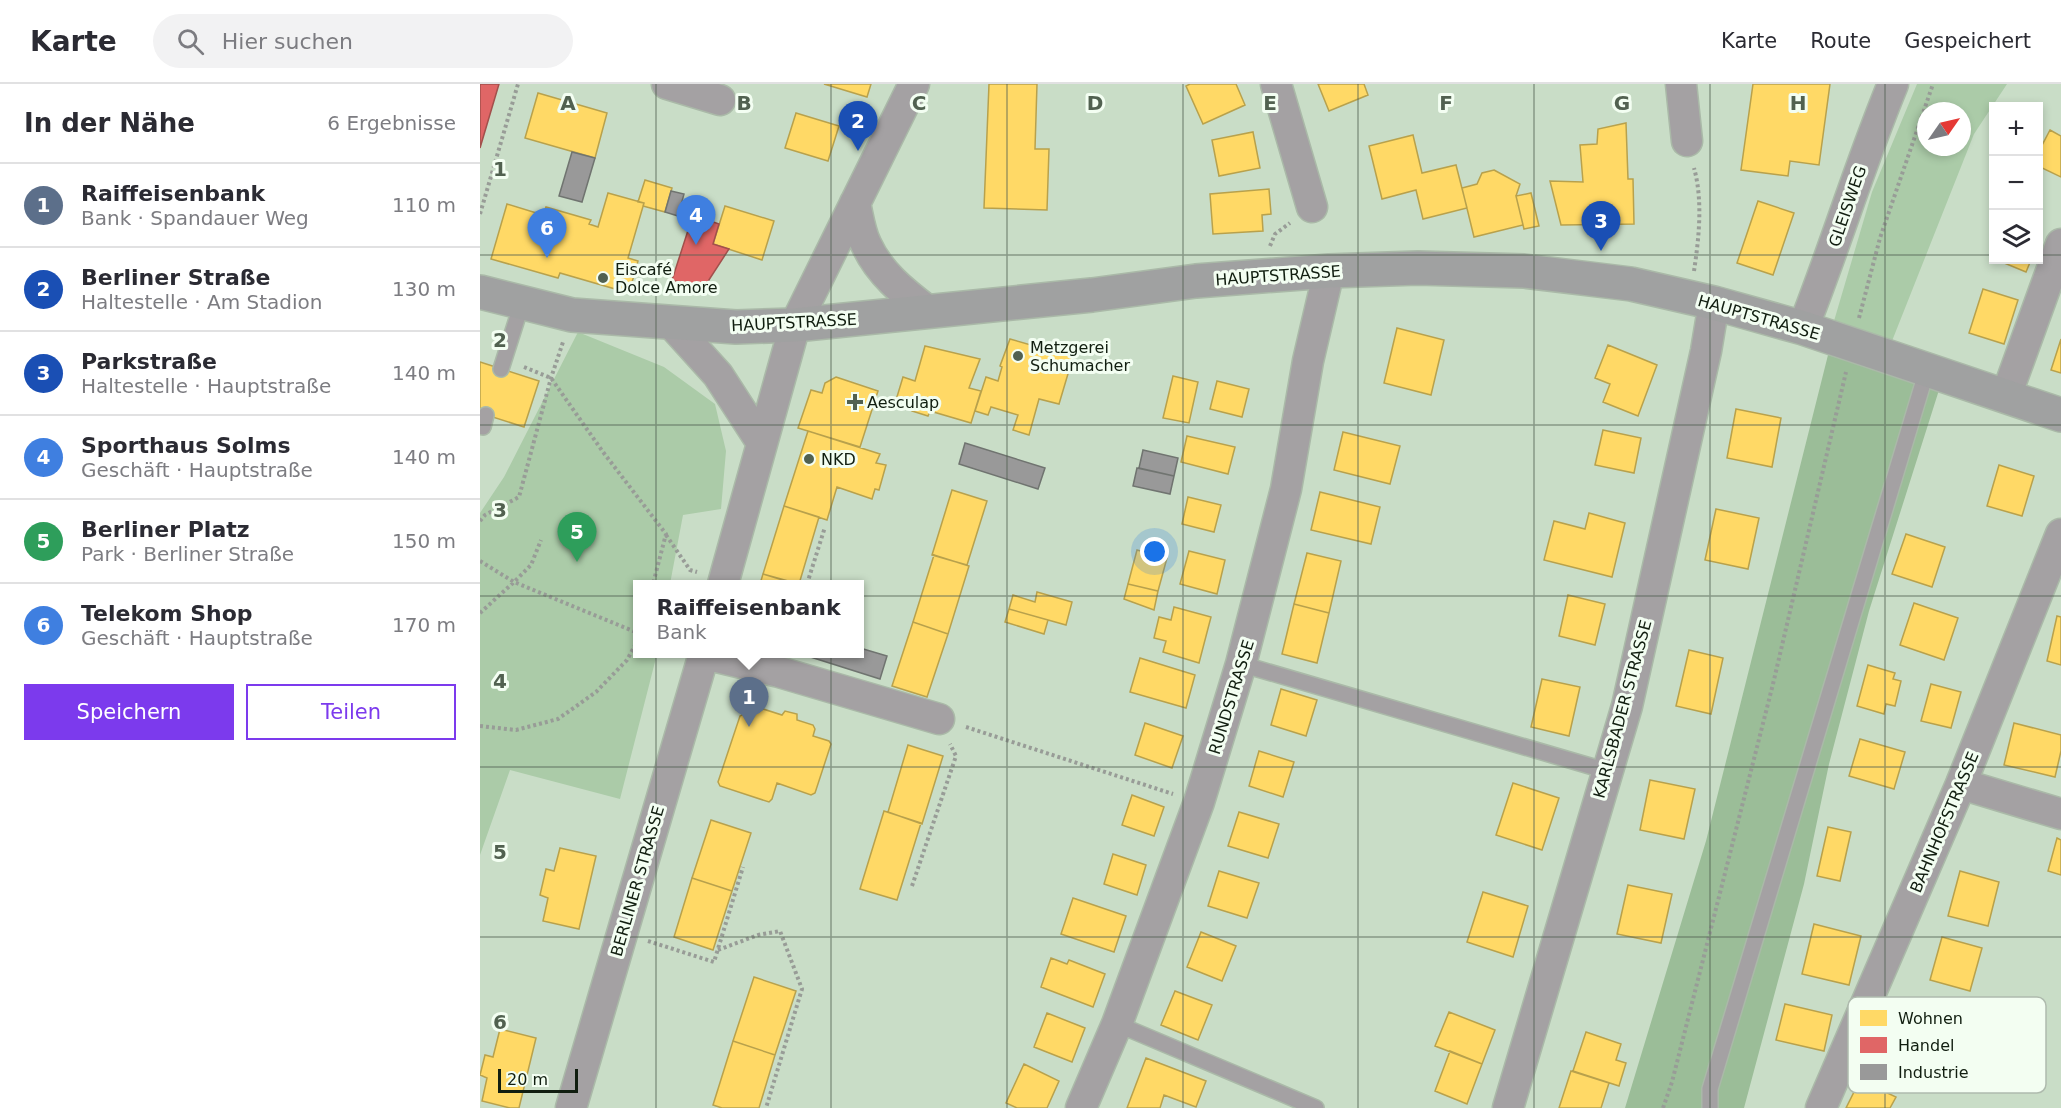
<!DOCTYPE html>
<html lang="de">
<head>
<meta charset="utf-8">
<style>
  :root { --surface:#fff; --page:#f2f2f3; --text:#2b2b33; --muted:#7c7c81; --line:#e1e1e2; --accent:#7c3aed }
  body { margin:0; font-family:"DejaVu Sans",sans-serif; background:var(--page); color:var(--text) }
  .controls { position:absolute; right:18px; top:18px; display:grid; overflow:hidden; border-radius:0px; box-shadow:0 3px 9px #0003 }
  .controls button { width:54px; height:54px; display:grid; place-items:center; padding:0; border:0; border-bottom:2px solid var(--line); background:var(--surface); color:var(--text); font:30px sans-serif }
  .compass { position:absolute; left:1437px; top:18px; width:54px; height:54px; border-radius:50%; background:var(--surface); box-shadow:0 3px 9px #0003; rotate:56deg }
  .scale { position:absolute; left:18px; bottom:15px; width:80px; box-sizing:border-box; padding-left:6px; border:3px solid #111e10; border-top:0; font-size:16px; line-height:21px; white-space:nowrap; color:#111e10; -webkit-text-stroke:4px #f3fef2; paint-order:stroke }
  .you { position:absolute; left:675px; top:468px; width:21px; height:21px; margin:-15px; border:4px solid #fff; border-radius:50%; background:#1a73e8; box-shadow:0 0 0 9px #1a73e833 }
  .badge { display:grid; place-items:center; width:39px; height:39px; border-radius:50%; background:var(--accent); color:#fff; font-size:20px; font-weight:700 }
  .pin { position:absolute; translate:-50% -50px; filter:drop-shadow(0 2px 3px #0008) }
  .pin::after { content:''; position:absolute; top:32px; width:21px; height:18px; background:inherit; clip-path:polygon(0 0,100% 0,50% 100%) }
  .popup { position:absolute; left:153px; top:496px; width:231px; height:78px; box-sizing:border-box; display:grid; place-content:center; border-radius:0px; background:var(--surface); filter:drop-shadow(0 2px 4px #0005); font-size:20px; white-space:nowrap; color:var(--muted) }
  .popup b { font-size:22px; color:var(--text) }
  .popup::after { content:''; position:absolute; left:50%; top:100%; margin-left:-12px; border:12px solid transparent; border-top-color:var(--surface) }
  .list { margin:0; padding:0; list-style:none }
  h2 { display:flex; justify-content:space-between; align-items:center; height:78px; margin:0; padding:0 24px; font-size:26px }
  h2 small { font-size:20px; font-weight:400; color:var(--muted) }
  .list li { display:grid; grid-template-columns:39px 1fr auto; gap:18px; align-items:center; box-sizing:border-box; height:84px; padding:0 24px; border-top:2px solid var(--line) }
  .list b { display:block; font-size:22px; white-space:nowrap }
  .list p { margin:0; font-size:20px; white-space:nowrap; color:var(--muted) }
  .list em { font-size:20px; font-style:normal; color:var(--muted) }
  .actions { display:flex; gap:12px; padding:18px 24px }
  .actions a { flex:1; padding:14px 0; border:2px solid var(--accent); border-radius:0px; text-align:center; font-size:21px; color:var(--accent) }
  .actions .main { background:var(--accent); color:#fff }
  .icon { flex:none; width:33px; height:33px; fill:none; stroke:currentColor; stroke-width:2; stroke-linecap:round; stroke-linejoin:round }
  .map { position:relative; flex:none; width:1581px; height:1024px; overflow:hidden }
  header { display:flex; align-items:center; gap:36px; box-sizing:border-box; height:84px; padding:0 30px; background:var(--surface); border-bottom:2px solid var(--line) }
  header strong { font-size:28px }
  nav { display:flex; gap:33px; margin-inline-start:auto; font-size:21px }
  .search { width:420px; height:54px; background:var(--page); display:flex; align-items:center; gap:15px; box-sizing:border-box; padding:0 21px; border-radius:33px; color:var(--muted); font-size:22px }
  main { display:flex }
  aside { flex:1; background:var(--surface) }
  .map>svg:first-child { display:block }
</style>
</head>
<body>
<header>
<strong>Karte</strong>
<div class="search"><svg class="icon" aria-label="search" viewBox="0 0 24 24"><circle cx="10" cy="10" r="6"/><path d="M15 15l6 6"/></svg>Hier suchen</div>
<nav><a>Karte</a><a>Route</a><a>Gespeichert</a></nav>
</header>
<main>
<aside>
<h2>In der Nähe<small>6 Ergebnisse</small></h2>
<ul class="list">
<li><span class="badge" style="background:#5c6f8a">1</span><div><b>Raiffeisenbank</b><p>Bank · Spandauer Weg</p></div><em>110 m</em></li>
<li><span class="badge" style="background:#1a4fb4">2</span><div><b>Berliner Straße</b><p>Haltestelle · Am Stadion</p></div><em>130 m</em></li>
<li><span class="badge" style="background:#1a4fb4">3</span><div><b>Parkstraße</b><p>Haltestelle · Hauptstraße</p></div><em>140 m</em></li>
<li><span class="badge" style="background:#3f7fe0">4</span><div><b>Sporthaus Solms</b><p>Geschäft · Hauptstraße</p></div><em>140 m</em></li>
<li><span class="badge" style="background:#2e9e5b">5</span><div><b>Berliner Platz</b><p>Park · Berliner Straße</p></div><em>150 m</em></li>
<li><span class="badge" style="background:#3f7fe0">6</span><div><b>Telekom Shop</b><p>Geschäft · Hauptstraße</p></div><em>170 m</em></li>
</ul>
<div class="actions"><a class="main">Speichern</a><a>Teilen</a></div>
</aside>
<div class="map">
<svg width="1581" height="1024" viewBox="0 0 1581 1024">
  <rect width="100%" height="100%" fill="#c9ddc7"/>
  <path fill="#abcba8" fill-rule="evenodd" d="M1437,0H1527L1494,50L1412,257L1354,237L1392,108ZM1446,27H1482V63H1446Z
    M98,248L184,283L235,320L246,367L241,425L203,431L190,500H158V570H177L140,715L30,686L0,771V429L24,393Z"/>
  <path fill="#9bbd98" d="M1348,271L1459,306L1389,527L1349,680L1324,800L1264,1024H1145L1226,757Z"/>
  <path fill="#ffd966" stroke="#b8a14c" stroke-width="1.5" d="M344,0H391L387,13Z
    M509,0H557L555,65H569L567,126L504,124Z
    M710,0H756L765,21L723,40L706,2Z
    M838,0H884L888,11L849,27Z
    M1273,0H1350L1339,81L1310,77L1308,92L1261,86Z
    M58,9L127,29L115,74L45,54Z
    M316,29L359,42L348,77L305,64Z
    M1146,39L1148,95H1153L1154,140L1081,141L1070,97L1103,98L1100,61L1117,60L1118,45Z
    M1570,46L1581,52V93L1558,82V69Z
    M773,48L780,84L739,92L732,56Z
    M933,51L942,89L976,81L987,124L943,135L936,106L902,115L889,62Z
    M1014,86L1040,100L1036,112L1043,141L994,153L982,104L997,100L1002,89Z
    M165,96L192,104L185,128L163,122L164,119L158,118Z
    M789,105L791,130L782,131L783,147L733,150L730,110Z
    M128,109L164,119L148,174L158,177L149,209L80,189L78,194L11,175L27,120L63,131L66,123L111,136L109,140L118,143Z
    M1051,109L1059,142L1044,145L1036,112Z
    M1278,117L1314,129L1293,191L1257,179Z
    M245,122L294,137L282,176L233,160Z
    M1517,176H1551L1546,188Z
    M1503,205L1538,216L1524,260L1489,249Z
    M917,244L964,256L951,311L904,299Z
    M530,255L593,273L579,320L559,315L549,351L533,346L538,331L511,323L508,331L495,327L506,293L518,297L522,283L520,282Z
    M1581,255V289L1571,286Z
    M1128,261L1177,281L1158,332L1123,318L1130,300L1115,294Z
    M445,262L500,275L489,304L501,307L491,339L450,327L448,332L432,327L433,322L416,316L423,293L435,297Z
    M0,278L59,297L44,343L0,329Z
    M693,292L718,298L709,339L683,334Z
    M356,293L398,307L380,363L318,344L331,306L342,309L345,299Z
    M737,297L769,305L762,333L730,325Z
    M1256,325L1301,334L1292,383L1247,374Z
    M1123,346L1161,354L1154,389L1115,381Z
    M328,347L400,370L396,379L406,381L399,406L395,405L392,415L357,403L347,436L304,422Z
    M863,348L920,362L910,400L854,386Z
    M707,352L755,363L748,390L701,378Z
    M1519,381L1554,392L1542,432L1507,422Z
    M472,406L507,417L487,481L452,471Z
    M840,408L900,423L891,460L831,446Z
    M708,413L741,421L734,448L702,440Z
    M304,422L339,433L319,500L283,490Z
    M1236,425L1279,434L1268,485L1225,476Z
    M1109,429L1145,439L1132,493L1064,476L1074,437L1105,445Z
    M1426,450L1465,463L1452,503L1412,490Z
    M657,466L687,474L678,507L648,500Z
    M709,467L745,476L737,510L700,500Z
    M827,469L861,477L849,529L814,520Z
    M454,471L489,482L468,550L433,538Z
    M283,490L316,500H280Z
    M648,500L678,507L674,526L644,515Z
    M557,508L592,518L586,541L529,525L533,511L555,518Z
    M1088,511L1125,520L1115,561L1079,552Z
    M1434,519L1478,534L1464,576L1420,561Z
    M814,520L849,529L837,579L802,570Z
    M694,523L731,533L719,579L683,568L686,557L674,554L679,533L691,536Z
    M529,525L568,536L564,550L525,538Z
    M1577,532L1581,533V581L1567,577Z
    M433,538L468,550L447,613L412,602Z
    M1209,566L1243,574L1231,630L1196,622Z
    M660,574L715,591L706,624L650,608Z
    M1388,581L1415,589L1413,595L1421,597L1415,622L1406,620L1404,630L1377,622Z
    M1062,595L1100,603L1089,652L1051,643Z
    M1451,600L1481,608L1471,644L1441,637Z
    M801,605L837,616L826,652L791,641Z
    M277,623L302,631L305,627L317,630V636L333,641L335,645L333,652L349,657L351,660L335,709L331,711L297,699L292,715L289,718L240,702L238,698L260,632Z
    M665,639L703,652L692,684L655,671Z
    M1534,639L1581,651V667L1575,693L1524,681Z
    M1380,655L1425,668L1414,705L1369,692Z
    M428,661L463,672L442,740L408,728Z
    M779,667L814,678L803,713L769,702Z
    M1170,696L1215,705L1204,755L1160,746Z
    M1033,699L1079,714L1062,766L1016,751Z
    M652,711L684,723L674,752L642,741Z
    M404,727L441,739L417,816L380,805Z
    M759,728L799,740L788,774L748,762Z
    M231,736L271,749L252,807L212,794Z
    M1348,743L1371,748L1360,797L1337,792Z
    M1577,754L1581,756V791L1568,787Z
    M80,764L116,772L99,845L63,837L68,814L60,811L66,785L74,787Z
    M633,770L666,781L657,811L624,800Z
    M739,787L779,799L767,834L728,822Z
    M1480,787L1519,798L1508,842L1468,832Z
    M212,794L252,807L233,866L194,853Z
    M1148,801L1192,810L1181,859L1137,850Z
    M1003,808L1048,822L1033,873L987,858Z
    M593,814L646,832L634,868L581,850Z
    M1334,840L1381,852L1369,901L1322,890Z
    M721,848L756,862L742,897L707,883Z
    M1462,853L1502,864L1490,907L1450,896Z
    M571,874L587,880L589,876L625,890L613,923L561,903Z
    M274,893L316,907L295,971L253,957Z
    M695,907L732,921L718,956L681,941Z
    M1305,920L1352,931L1344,967L1296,956Z
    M969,928L1015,946L1002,980L955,962Z
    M567,929L605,944L592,978L554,963Z
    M20,945L56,954L39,1024H30L2,1017L7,994L0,991L5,971L13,973Z
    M1106,948L1141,960L1136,976L1146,979L1139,1002L1093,987Z
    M253,957L295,971L279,1024H242L233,1021Z
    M970,967L1002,980L987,1020L955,1007Z
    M666,974L726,997L716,1023L684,1011L680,1024H647Z
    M544,980L579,997L567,1024H537L526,1019Z
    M1091,987L1129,999L1121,1024H1079Z
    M1380,996L1416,1013L1410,1024H1366Z"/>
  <path fill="#e06666" stroke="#a2504c" stroke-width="1.5" d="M0,0H19L0,64Z
    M213,131L239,140L233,160L249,165L223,205L192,196Z"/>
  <path fill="#999" stroke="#707470" stroke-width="1.5" d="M92,68L115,74L102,118L79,112Z
    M191,107L204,110L198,132L185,128Z
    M485,359L565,384L558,405L479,380Z
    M663,366L698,374L694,392L659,384Z
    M657,384L694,392L690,410L653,402Z
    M380,564L407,572L400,595L321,570H380Z"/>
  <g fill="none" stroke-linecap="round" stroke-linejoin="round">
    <defs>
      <path id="service" d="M21,285L42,219
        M0,342L3,343L6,331
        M761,580L1127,687
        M637,940L836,1024
        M1230,1024V1005L1447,286"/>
      <path id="minor" d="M187,0L240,16
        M796,0L832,123
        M1201,0L1207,57
        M375,119C378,132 380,148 386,160C399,189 423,208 448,227
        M190,238L238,291L282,359
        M1323,244C1355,163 1380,80 1413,0
        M1526,312L1581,160
        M243,500L315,241L434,0
        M224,570L299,588L459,635
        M1481,700L1581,730
        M91,1024L224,570
        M601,1024L637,940L719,718L761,580L806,405L828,277L849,187
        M1028,1024L1147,622L1226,267L1234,219
        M1341,1024L1481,700L1581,450"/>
      <path id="secondary" d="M0,208L92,231L256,243L315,241L612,211L716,197L849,187L938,184L1044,187L1151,200L1234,219L1323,244L1581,331"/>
    </defs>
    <use href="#service" stroke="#aab9a8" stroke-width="18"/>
    <use href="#minor" stroke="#aab9a8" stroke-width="33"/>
    <use href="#secondary" stroke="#aab9a8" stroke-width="36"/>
    <path stroke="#989c97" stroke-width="4" stroke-dasharray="3 3" stroke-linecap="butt" d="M0,130L38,0
      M790,162L795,150L810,139
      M1214,187C1219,154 1223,116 1214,84
      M1379,234L1400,154L1453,0
      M44,283L71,294L123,368L186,450L173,500
      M0,437L5,431L39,413L71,294L83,258
      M186,451L210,486L217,488
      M0,477L34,498L158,549
      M327,500L345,443
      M0,529L34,498L51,481L61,456
      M0,642L36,646L78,635L116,608L147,576L158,556
      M486,643L693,710
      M432,802L476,672L470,660
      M168,857L234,878L263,783
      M238,866L278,851L300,847L322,905L286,1024
      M1183,1024L1192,998L1293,600L1366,288"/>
    <use href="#service" stroke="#a4a1a3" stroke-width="15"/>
    <use href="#minor" stroke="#a4a1a3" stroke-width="30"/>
    <use href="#secondary" stroke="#a0a1a1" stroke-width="33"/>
  </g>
  <path fill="none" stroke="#516150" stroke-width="1.5" stroke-opacity="0.55" d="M176,0V1024M351,0V1024M527,0V1024M703,0V1024M878,0V1024M1054,0V1024M1230,0V1024M1405,0V1024M0,171H1514M1558,171H1581M0,341H1581M0,512H1581M0,683H1581M0,853H1581"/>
  <g fill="#516150" stroke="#f3fef2" stroke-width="2">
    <circle cx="123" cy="194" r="6"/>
    <circle cx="538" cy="272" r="6"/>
    <path d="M372 309h6v6h6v6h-6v6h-6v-6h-6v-6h6z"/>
    <circle cx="329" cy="375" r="6"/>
  </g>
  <g text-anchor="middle" stroke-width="6" stroke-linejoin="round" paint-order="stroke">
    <g font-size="16" fill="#111e10" stroke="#f3fef2">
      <text transform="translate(1367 122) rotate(-71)" y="6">GLEISWEG</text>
      <text transform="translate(798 191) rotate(-4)" y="6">HAUPTSTRASSE</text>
      <text transform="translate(1279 233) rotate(16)" y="6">HAUPTSTRASSE</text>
      <text transform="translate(314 238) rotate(-3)" y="6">HAUPTSTRASSE</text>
      <text transform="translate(751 613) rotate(-73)" y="6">RUNDSTRASSE</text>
      <text transform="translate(1142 625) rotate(-75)" y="6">KARLSBADER STRASSE</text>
      <text transform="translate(1464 738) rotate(-67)" y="6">BAHNHOFSTRASSE</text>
      <text transform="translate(157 797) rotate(-74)" y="6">BERLINER STRASSE</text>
    </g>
    <g font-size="16" fill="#111e10" stroke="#f3fef2" text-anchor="start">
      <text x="135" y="191">Eiscafé<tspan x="135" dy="18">Dolce Amore</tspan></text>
      <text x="550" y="269">Metzgerei<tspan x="550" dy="18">Schumacher</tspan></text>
      <text x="387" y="324">Aesculap</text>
      <text x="341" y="381">NKD</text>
    </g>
  </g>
  <rect x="1368" y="913" width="198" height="96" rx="9" fill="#f3fef2" stroke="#afbbae" stroke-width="1.5"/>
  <rect x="1380" y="926" width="27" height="16" fill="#ffd966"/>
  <rect x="1380" y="953" width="27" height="16" fill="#e06666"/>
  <rect x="1380" y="980" width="27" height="16" fill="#999"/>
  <g font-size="16" fill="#111e10">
    <text x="1418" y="940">Wohnen</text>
    <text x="1418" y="967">Handel</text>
    <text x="1418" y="994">Industrie</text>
  </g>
  <g font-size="20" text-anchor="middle" font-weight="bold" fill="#516150" stroke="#f3fef2" stroke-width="6" stroke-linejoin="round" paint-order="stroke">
    <text x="88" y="26">A</text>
    <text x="264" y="26">B</text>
    <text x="439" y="26">C</text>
    <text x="615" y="26">D</text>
    <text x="790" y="26">E</text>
    <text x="966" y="26">F</text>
    <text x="1142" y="26">G</text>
    <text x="1318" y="26">H</text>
    <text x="20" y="92">1</text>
    <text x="20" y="263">2</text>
    <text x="20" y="433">3</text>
    <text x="20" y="604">4</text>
    <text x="20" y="775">5</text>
    <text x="20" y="945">6</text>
  </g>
</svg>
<div class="controls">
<button>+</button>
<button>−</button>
<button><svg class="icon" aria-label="layers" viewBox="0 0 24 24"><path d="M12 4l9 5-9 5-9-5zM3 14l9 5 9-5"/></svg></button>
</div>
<svg class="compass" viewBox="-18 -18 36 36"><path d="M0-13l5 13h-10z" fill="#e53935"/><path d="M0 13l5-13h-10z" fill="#7c7c81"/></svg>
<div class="scale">20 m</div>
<div class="you"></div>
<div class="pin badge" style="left:269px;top:643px;background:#5c6f8a">1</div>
<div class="popup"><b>Raiffeisenbank</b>Bank</div>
<div class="pin badge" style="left:378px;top:67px;background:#1a4fb4">2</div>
<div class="pin badge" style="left:1121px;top:167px;background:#1a4fb4">3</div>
<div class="pin badge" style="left:216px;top:161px;background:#3f7fe0">4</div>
<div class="pin badge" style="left:97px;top:478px;background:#2e9e5b">5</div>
<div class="pin badge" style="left:67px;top:174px;background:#3f7fe0">6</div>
</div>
</main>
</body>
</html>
